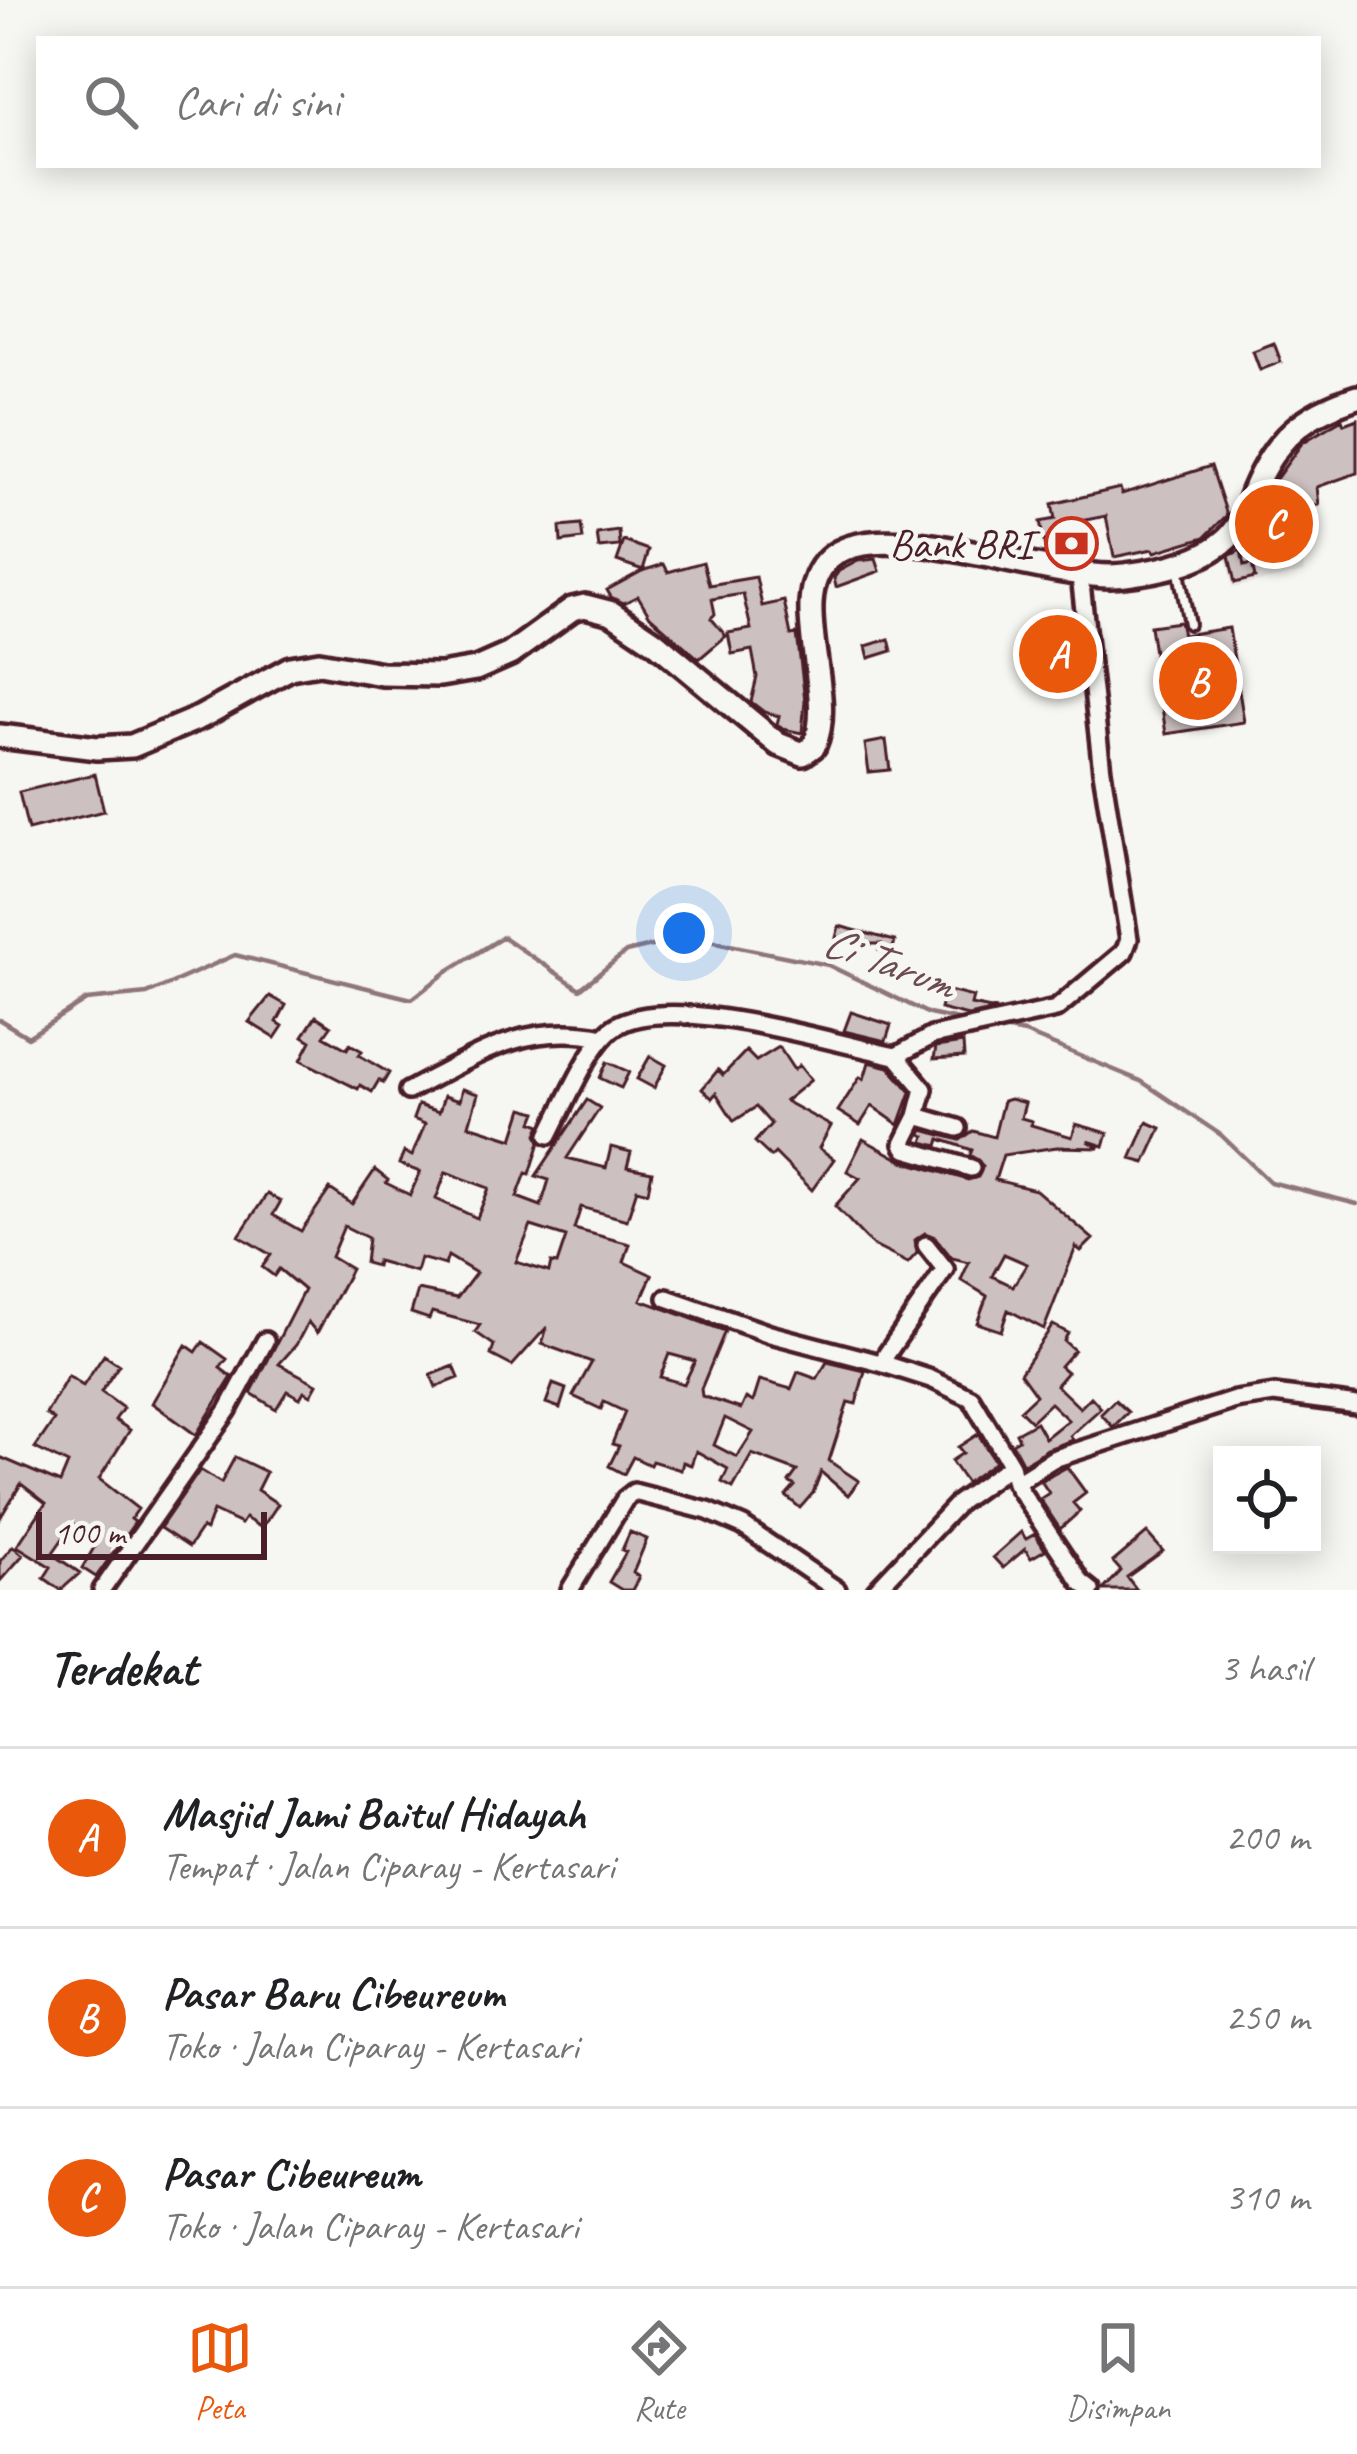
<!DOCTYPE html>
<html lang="id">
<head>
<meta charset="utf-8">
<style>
  :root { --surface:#fff; --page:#f2f2f2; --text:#202124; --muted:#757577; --line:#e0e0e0; --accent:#ea580c }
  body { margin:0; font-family:Caveat,sans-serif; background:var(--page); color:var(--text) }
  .controls { position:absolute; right:36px; bottom:36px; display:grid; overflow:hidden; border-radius:0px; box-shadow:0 6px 30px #0003 }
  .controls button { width:108px; height:108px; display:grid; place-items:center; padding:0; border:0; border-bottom:3px solid var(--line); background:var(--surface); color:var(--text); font:60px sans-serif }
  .scale { position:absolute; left:36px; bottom:30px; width:231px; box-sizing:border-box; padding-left:12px; border:6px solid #4a1f2b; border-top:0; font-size:33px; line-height:42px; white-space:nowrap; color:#4a1f2b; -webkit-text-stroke:9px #f6f6f2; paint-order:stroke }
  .you { position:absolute; left:684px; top:933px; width:42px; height:42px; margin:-30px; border:9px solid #fff; border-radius:50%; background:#1a73e8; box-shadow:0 0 0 18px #1a73e833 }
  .badge { display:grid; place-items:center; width:78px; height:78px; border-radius:50%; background:var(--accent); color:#fff; font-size:39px; font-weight:700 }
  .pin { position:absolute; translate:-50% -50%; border:6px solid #fff; box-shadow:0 3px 12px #0006 }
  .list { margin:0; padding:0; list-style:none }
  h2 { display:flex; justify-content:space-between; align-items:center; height:156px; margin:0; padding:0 48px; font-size:51px }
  h2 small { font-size:39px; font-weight:400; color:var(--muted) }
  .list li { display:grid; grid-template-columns:78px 1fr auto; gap:36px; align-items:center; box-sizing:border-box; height:180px; padding:0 48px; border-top:3px solid var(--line) }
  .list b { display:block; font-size:45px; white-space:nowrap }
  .list p { margin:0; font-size:39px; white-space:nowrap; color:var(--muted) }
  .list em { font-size:39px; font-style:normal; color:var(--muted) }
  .icon { flex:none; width:66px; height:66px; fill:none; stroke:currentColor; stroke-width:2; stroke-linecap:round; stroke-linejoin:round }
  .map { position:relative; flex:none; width:1357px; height:1590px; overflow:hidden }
  .search { position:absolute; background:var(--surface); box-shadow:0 6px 30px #0003; left:36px; right:36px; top:36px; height:132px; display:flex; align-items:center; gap:30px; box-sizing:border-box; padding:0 42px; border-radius:0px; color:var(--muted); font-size:45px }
  .sheet { height:696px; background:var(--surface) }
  nav { display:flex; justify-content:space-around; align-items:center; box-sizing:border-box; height:168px; border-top:3px solid var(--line); background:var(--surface); font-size:33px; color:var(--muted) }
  nav a { display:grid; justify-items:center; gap:6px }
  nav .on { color:var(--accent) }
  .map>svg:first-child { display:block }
</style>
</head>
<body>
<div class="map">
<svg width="1357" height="1590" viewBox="0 0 1357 1590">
  <rect width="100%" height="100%" fill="#f6f6f2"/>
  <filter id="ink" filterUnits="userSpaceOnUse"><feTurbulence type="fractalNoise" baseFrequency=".00833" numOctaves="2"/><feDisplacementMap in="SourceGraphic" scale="24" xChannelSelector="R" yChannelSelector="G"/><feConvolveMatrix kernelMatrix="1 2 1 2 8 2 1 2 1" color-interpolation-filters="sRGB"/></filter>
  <g filter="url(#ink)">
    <path fill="#e9e6e3" d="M1274,467L1297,513L1304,572L1233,588L1225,553L1245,534Z"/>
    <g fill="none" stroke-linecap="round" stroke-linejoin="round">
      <path stroke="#8e747a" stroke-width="4.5" d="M0,1020L28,1037L86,1000L147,994L235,955L412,999L448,971L503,937L580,989L626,952L690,937L828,965L929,1014L968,1022
        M997,1028L1025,1033L1141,1081L1221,1135L1270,1182L1357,1204"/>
    </g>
    <path fill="#ccc1c0" stroke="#4a1f2b" stroke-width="3" fill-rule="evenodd" d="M1274,343L1281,362L1260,370L1253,351Z
      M1342,419L1344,424L1357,419V473L1317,487L1319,505L1296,508L1301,563L1284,564L1273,483L1302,443Z
      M1211,466L1227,515L1205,537L1155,552L1153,549L1114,557L1106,516L1076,522L1083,558L1064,556L1063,550L1046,553L1040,522L1055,519L1052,504L1120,488L1122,494Z
      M581,525L583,539L561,542L560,527Z
      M619,531L620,546L599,548L597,534Z
      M624,541L649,550L643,570L617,561Z
      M1241,550L1244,566L1252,564L1255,578L1235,583L1229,556Z
      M876,559L880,571L836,587L834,578L839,571L858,561Z
      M703,562L709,585L756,577L762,606L784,601L791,635L797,634L805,701L802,733L783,729L777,724L779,716L764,712L751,702L757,677L752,650L732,654L728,633L751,629L743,594L712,599L715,614L711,618L726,636L699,659L650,616L638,596L624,603L611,597L607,590L642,571L664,564L668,572Z
      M1180,622L1183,635L1229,628L1244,722L1166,734L1150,626Z
      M1050,630L1076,651L1078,664L1066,678L1033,651Z
      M889,639L892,651L869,658L866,646Z
      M886,740L890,770L869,772L865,744Z
      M95,774L104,811L28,830L19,792Z
      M839,926L895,941L891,955L879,950L881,944H858L836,938Z
      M945,990L973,997L971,1005L996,1010L968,1016L940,1009Z
      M270,996L286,1005L277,1022L283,1026L275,1038L249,1022Z
      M851,1012L891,1025L886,1041L844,1031Z
      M316,1016L331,1026L324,1036L347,1049L350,1044L362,1051L359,1055L389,1073L383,1083L379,1080L372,1092L360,1085L358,1089L301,1060L311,1041L303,1036Z
      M963,1043L964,1057L934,1059L936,1047Z
      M779,1047L794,1070L799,1065L811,1080L785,1101L831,1126L819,1148L834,1159L812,1190L775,1153L771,1157L755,1142L771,1124L756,1107L734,1121L716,1093L712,1098L702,1089L718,1070L723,1075L746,1051L756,1061Z
      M650,1056L666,1065L654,1088L637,1079Z
      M607,1062L629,1072L621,1088L600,1078Z
      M869,1062L889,1067L911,1092L899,1125L872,1106L860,1125L838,1111L860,1077L864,1079Z
      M462,1089L478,1094L469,1125L513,1139L523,1108L537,1112L533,1122L541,1125L537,1134L540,1142L530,1174L526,1173L517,1197L541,1206L549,1180L536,1176L587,1100L600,1108L567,1158L606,1168L611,1147L631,1152L627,1167L652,1172L648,1192L637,1189L627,1220L581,1207L574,1229L630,1244L624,1262L652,1275L641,1300L725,1331L701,1389L702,1396L741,1409L746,1398L753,1402L760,1380L791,1389L798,1372L817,1379L827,1362L865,1371L856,1404L848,1402L829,1461L859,1481L848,1495L821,1472L813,1493L800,1508L786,1496L795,1486L789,1482L797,1471L752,1454L733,1488L722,1482L728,1469L696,1451L691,1465L683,1462L681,1470L652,1461L650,1465L633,1457L624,1474L609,1466L619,1446L612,1444L625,1412L604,1402L601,1409L573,1396L592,1362L542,1344L547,1327L512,1366L491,1355L494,1345L475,1332L480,1325L432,1312L429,1319L411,1313L418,1290L457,1298L476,1273L448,1256L445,1265L420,1258L416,1272L377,1261L376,1266L365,1263L368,1238L344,1226L331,1257L351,1269L317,1333L308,1322L296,1345L279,1364L317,1384L311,1395L304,1391L300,1398L287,1391L276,1409L251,1393L304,1290L279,1269L274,1276L262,1267L271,1255L239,1236L267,1194L281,1201L273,1215L301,1231L330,1189L352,1204L375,1170L388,1180L386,1183L410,1195L420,1172L399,1164L404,1152L412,1156L425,1124L413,1119L418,1105L439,1112L444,1096L459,1101ZM446,1172L489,1188L477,1218L436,1199ZM531,1226L566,1237L557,1264L551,1263L549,1272L516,1262ZM669,1354L695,1361L684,1384L660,1377ZM725,1418L753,1432L737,1457L714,1445Z
      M1010,1099L1025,1103L1021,1118L1032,1121L1031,1125L1072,1137L1076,1124L1108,1133L1104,1146L1088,1141L1100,1148L1057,1147L1003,1155L995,1180L1036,1190L1093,1239L1081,1251L1076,1247L1044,1329L1008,1310L1001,1331L977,1323L987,1296L961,1280L969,1262L952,1258L935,1237L925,1233L915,1240L917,1253L908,1263L872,1245L835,1206L860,1178L847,1171L863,1139L903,1161L968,1180L978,1177L983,1166L970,1155L972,1150L940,1139L938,1146L923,1142L925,1136L921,1134L923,1130L960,1140L973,1131L994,1137L1003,1101ZM1004,1254L1027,1264L1013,1286L992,1276Z
      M1147,1122L1161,1128L1145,1163L1131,1159Z
      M1053,1325L1068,1333L1064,1341L1074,1350L1060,1366L1067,1372L1056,1385L1080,1408L1091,1397L1101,1408L1070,1436L1073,1440L1047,1449L1023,1464L1012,1443L1019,1439L1016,1433L1036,1422L1045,1438L1068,1420L1050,1403L1031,1421L1020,1410L1036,1395L1020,1373Z
      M203,1342L227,1359L220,1368L232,1377L196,1435L152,1403L186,1345L196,1352Z
      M104,1355L119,1365L101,1392L123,1408L115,1420L130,1430L99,1479L138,1509L131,1519L135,1522L96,1577L82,1568L98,1541L73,1524L52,1554L80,1573L61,1590L44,1578L51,1567L17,1546L46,1503L21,1484L0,1518V1457L60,1483L68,1464L35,1448L54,1420L46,1414L68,1376L83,1386Z
      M454,1366L459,1378L436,1387L431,1375Z
      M553,1384L566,1389L560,1408L546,1403Z
      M1115,1400L1128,1412L1113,1427L1101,1414Z
      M978,1434L995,1462L966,1483L951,1461L963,1453L958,1447Z
      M235,1457L266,1472L257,1490L278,1504L262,1528L245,1518L241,1524L213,1511L206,1530L202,1528L189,1547L160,1528L200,1470L221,1483Z
      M1067,1467L1086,1493L1073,1503L1080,1511L1060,1529L1040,1499L1049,1493L1041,1481Z
      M630,1532L647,1539L633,1573L639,1577L632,1590H622L609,1582L626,1552L622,1550Z
      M1021,1532L1026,1539L1035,1534L1045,1550L1031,1558L1025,1549L1003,1568L993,1557Z
      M1147,1533L1163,1551L1127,1577L1137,1590H1103L1121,1571L1113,1562Z
      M13,1546L23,1555L0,1581V1561Z"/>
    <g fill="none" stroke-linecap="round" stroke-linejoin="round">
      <defs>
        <path id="lane" d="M1178,567L1189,624"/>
        <path id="street" d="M896,1056L924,1089L917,1116L958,1128
          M408,1091C477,1055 524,1021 604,1037
          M917,1116L903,1144L906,1149L971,1168
          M549,1135C564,1107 590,1042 616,1026C671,992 833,1043 896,1056L932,1036L1056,1009L1124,952L1129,939L1102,771L1080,575
          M926,1245L945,1269L886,1355L884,1364L931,1379L971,1398L1011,1465L1015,1483L1053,1459L1235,1400L1274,1394L1357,1405
          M667,1298L770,1334L884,1364
          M1015,1483L1081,1582L1091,1590
          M102,1590L228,1410L265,1341
          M570,1590L625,1499L634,1492L708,1511L743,1526L837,1590
          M876,1590L958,1503L1011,1465"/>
        <path id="secondary" d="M0,736L97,748L132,746L201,717L290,668L319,663L382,674L440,675L476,669L510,654L572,609L585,606L612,613L655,642L778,744L803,754L814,746C838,694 785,599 829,559C882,510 1053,585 1125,575C1158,571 1201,563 1227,539C1240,527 1247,508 1253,491C1275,439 1303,414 1357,397"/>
      </defs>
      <use href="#lane" stroke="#4a1f2b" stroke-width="16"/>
      <use href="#street" stroke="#4a1f2b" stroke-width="24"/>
      <use href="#secondary" stroke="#4a1f2b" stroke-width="30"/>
      <use href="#lane" stroke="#f6f6f2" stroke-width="8"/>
      <use href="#street" stroke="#f6f6f2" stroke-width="15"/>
      <use href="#secondary" stroke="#f6f6f2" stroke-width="21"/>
    </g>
  </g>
  <defs>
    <symbol id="bank-ring" viewBox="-11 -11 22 22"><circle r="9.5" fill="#f6f6f2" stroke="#c8321e" stroke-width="1.5"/><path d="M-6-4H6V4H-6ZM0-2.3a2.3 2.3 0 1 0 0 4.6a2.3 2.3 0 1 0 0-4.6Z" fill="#c8321e"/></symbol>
  </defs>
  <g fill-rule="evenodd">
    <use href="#bank-ring" x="1042" y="514" width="59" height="59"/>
  </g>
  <g text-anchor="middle" stroke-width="9" stroke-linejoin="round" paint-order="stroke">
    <g font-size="42" fill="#4a1f2b" stroke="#f6f6f2" text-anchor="end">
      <text x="1032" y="558">Bank BRI</text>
    </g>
    <g font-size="45" font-style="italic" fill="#6c4a52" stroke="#f6f6f2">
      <text transform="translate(889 961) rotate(20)" y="16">Ci Tarum</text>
    </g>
  </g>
</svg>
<div class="controls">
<button><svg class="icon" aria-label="locate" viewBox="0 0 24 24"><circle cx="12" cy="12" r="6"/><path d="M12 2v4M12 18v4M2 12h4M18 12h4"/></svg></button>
</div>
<div class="scale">100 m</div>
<div class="you"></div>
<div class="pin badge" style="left:1058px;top:654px">A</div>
<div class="pin badge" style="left:1198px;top:681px">B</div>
<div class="pin badge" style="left:1274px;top:524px">C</div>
<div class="search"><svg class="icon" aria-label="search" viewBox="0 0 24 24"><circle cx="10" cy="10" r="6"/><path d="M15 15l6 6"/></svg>Cari di sini</div>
</div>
<section class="sheet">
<h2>Terdekat<small>3 hasil</small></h2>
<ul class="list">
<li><span class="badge">A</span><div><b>Masjid Jami Baitul Hidayah</b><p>Tempat · Jalan Ciparay - Kertasari</p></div><em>200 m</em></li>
<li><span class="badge">B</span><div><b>Pasar Baru Cibeureum</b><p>Toko · Jalan Ciparay - Kertasari</p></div><em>250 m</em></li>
<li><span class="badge">C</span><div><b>Pasar Cibeureum</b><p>Toko · Jalan Ciparay - Kertasari</p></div><em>310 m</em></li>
</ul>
</section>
<nav>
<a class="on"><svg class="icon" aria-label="map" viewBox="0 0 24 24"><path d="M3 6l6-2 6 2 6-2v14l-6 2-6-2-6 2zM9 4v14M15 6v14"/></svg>Peta</a>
<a><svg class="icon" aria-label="directions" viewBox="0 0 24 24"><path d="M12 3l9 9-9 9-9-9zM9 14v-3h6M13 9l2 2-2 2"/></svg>Rute</a>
<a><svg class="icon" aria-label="saved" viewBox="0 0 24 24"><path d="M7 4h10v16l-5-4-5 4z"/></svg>Disimpan</a>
</nav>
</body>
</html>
